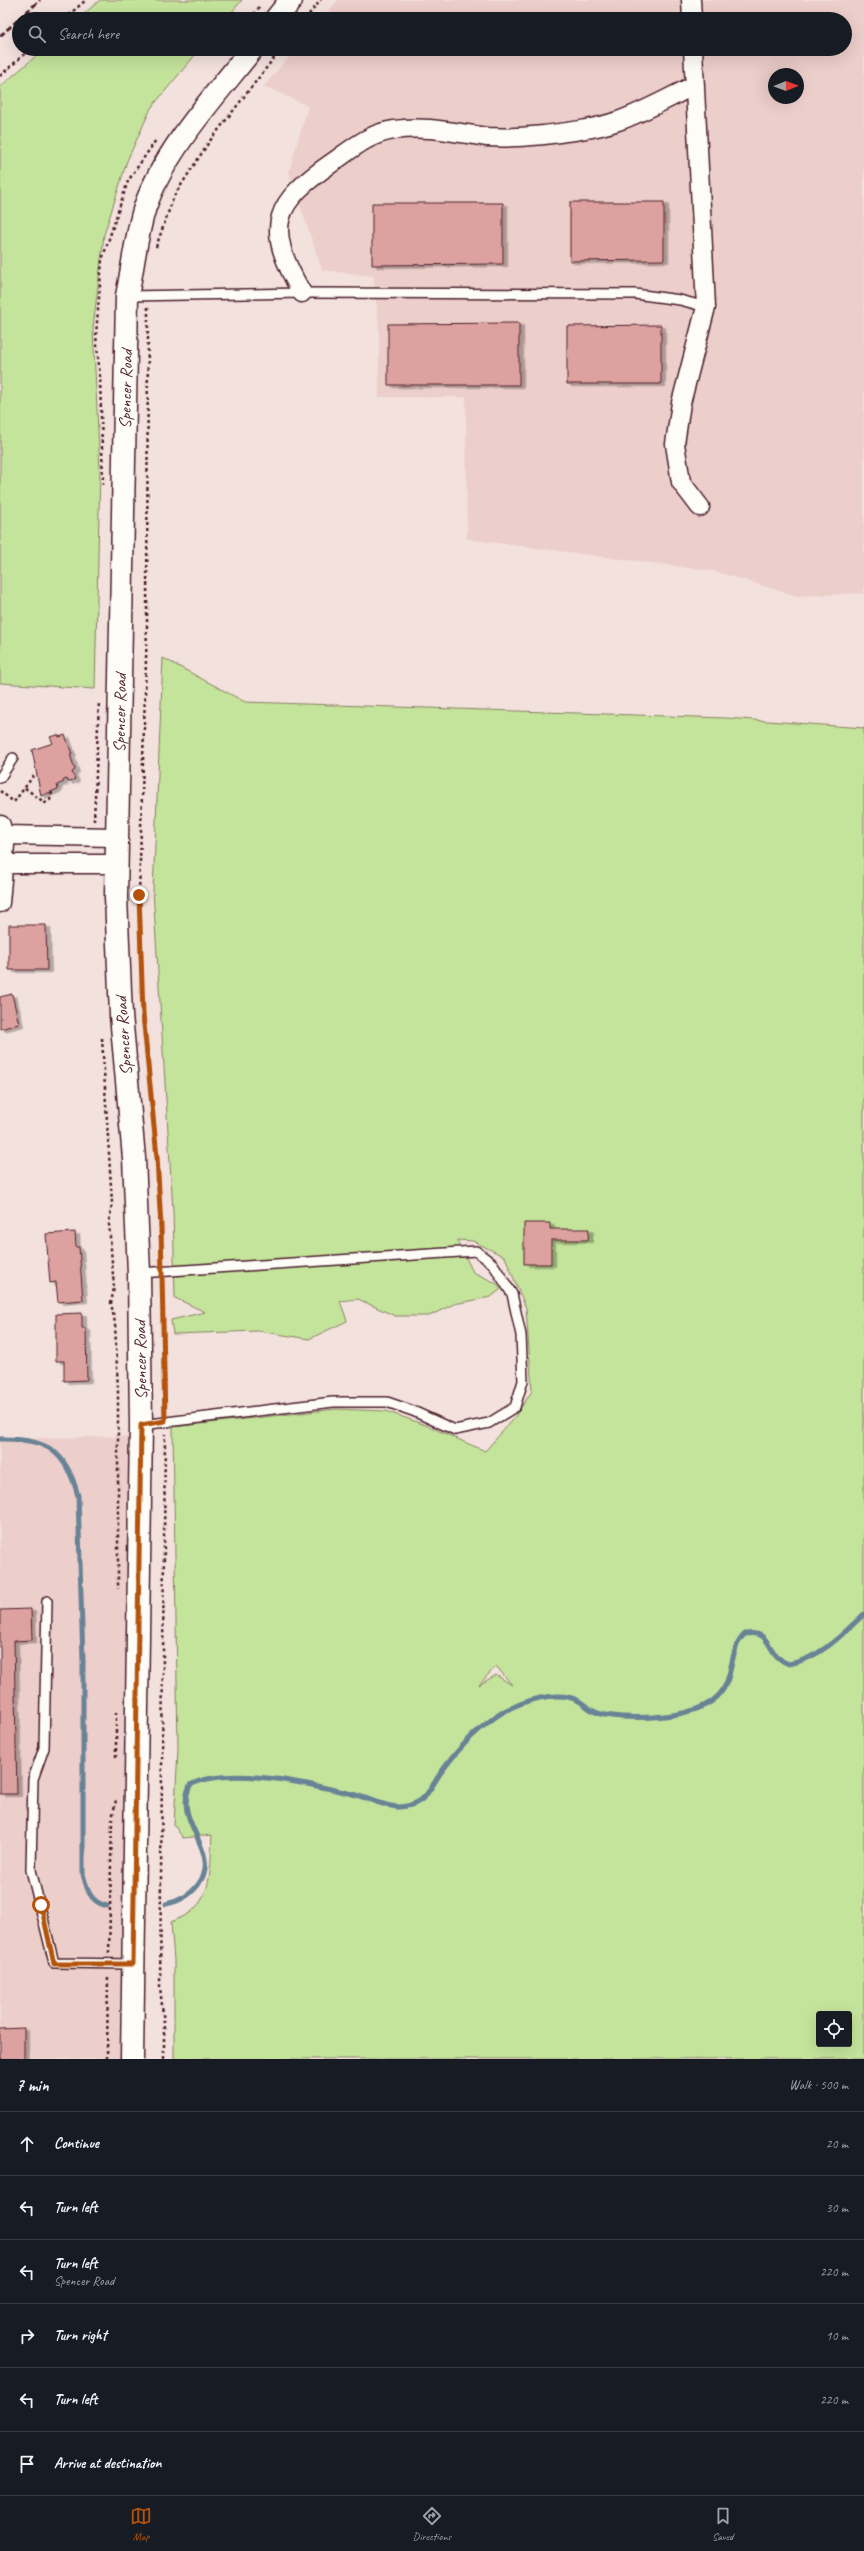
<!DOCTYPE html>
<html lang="en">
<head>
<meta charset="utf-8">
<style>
  :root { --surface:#171b24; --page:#20242c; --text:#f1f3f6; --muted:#9ea1a6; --line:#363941; --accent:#b45309 }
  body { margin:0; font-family:Caveat,sans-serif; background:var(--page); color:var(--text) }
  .controls { position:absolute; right:12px; bottom:12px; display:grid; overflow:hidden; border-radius:4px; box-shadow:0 4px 16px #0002 }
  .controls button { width:36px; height:36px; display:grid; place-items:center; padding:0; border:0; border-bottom:1px solid var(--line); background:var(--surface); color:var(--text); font:20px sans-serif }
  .compass { position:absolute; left:768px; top:68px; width:36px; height:36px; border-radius:50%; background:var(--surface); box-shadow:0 4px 16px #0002; rotate:89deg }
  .stop { position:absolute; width:12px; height:12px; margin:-9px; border:3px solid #b45309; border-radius:50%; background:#fff }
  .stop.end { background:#b45309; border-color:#fff; box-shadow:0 1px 4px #0008 }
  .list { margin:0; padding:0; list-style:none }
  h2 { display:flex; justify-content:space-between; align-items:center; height:52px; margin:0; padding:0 16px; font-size:17px }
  h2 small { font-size:13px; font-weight:400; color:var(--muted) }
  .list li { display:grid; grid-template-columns:26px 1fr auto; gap:12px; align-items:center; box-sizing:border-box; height:64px; padding:0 16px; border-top:1px solid var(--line) }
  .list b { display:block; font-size:15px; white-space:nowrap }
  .list p { margin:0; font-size:13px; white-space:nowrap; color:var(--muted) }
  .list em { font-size:13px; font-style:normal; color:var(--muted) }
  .icon { flex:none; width:22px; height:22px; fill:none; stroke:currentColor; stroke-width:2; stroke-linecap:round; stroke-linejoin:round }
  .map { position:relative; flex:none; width:864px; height:2059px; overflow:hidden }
  .search { position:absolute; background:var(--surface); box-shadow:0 4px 16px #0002; left:12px; right:12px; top:12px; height:44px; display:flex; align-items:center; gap:10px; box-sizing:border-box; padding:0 14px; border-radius:22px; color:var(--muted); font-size:15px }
  .sheet { height:436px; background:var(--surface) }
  nav { display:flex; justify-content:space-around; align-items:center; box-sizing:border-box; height:56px; border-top:1px solid var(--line); background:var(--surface); font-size:11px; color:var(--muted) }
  nav a { display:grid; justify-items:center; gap:2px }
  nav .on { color:var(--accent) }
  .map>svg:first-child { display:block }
</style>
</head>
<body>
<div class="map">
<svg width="864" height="2059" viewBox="0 0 864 2059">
  <defs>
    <filter id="shadow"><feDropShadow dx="4.5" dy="2.5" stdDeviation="0" flood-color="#0004"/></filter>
  </defs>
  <rect width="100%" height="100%" fill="#f3e1dd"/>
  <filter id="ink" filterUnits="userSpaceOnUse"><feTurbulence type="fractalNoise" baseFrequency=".025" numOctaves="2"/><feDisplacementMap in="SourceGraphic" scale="8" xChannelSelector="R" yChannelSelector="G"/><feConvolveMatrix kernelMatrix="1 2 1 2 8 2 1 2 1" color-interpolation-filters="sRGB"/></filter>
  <g filter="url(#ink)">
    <path fill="#ecceca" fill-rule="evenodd" d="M338,0H864V593L797,596L714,571L467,539L466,397H379V327L373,276L322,270L289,172L308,106L264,86L296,49H845V19H322ZM774,74H798V98H774Z
      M141,1436L132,2059H0V1439Z"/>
    <path fill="#c4e39b" stroke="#878163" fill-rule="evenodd" d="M100,0H242L226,19H78Z
      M44,49H200L151,108L127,161L104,235L93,328L100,470L95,689L0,683V87Z
      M163,658L245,702L726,718L864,728V2059H174V1960L171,1922C177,1919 186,1916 191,1912C214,1893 210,1861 212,1835L183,1838L174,1825L178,1749L173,1427L336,1409L386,1411L428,1426L485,1451L512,1421L532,1391L526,1308L505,1257L473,1241L457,1240L473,1272L496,1283L501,1289L491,1297L454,1304L429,1316H395L358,1299L340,1301L347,1321L309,1339L258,1331L173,1334L171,1320L205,1312L175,1298L173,1211L153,891ZM496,1666L512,1685L496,1675L479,1685ZM819,2014H849V2044H819Z"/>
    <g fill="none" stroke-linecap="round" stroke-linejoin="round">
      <path stroke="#688296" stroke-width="5" d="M0,1439C46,1438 66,1450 78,1496L83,1661V1874C87,1890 90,1902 107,1906
        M166,1904C191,1899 214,1877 202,1849C194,1826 179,1810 190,1785C228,1765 311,1784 352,1794C365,1797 386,1807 399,1807C406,1807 416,1804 421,1800C430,1793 435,1780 442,1771C458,1749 480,1726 503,1712C523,1701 558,1689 579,1701C588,1707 593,1713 605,1715C635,1720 696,1719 718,1696C735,1679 728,1649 745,1634C774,1629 764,1655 789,1664C819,1659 843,1634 864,1614"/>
    </g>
    <path fill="#dda29f" stroke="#4a1f2b" filter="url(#shadow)" d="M570,202H664V260L570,261Z
      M372,203H503V264L372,265Z
      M519,323V385H388V324Z
      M661,325V384H567V326Z
      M58,735L59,737L65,735L72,754H70L75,770L72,772L75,779L68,782L67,779L63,780L64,782L57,785L58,789L41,796L32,750L53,743L50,737Z
      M9,925H46L47,970H9Z
      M12,994L19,1024L0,1029V997Z
      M524,1223H550V1229H589L588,1240H551V1264H524Z
      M75,1232L76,1247H79L83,1300L58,1302L56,1282L50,1283L46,1234Z
      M82,1313V1328H86L87,1380L64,1381V1361H56V1314Z
      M31,1609L32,1640L14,1641L17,1794H0V1610Z
      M24,2028V2059H0V2029Z"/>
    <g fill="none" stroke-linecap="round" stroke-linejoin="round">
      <defs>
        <path id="lane" d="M127,296L302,293L635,294L680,300L706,307
          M0,778L13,758
          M139,1273L476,1251L493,1264L512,1294L521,1335L523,1381L515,1407L489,1423L455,1430L413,1411L387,1402H333L141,1425
          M47,1601L44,1748L33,1779L31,1870L54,1963L133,1964"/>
        <path id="street" d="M691,0L692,19
          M693,49L706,307L681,403L675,444L681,482L700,507
          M302,293C263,225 273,203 336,160C354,147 371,133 394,130C426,125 456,133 487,137C505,138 526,137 544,135C569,132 595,129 618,121C644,112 670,97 695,85
          M3,835L116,837
          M0,864H116
          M0,903L5,845L1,825"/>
        <g id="secondary">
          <path d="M276,19L291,0"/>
          <path id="s1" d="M132,2059L141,1425L139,1273L134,1158L121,1015L116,897L127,296C133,267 136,235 145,207C165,149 215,96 252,49"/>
        </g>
      </defs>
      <use href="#lane" stroke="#4a1f2b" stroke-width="12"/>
      <use href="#street" stroke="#4a1f2b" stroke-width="21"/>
      <use href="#secondary" stroke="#4a1f2b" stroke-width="25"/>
      <path stroke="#4a1f2b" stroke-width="2.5" stroke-dasharray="3 3" stroke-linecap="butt" d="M64,19L86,0
        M250,19L261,5
        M305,19L321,0
        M0,76L30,49
        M156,247L174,196L209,142L281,49
        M148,307L147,626L139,895L143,1014L157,1157L162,1259
        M103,485L100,377L96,335L102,260L128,181L156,140
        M25,788L45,803L50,800L52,792
        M0,791L14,802L34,775
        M94,821L99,702
        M102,1038L112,1203L109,1224L114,1288L111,1303L115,1323L118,1391V1589
        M162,1284L165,1411
        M116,1757V1712
        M109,1953L112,1819L116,1800
        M107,2059L108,1975
        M164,2059V2024L160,1987L165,1434"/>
      <use href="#lane" stroke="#fdfcf7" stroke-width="9"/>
      <use href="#street" stroke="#fdfcf7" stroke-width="18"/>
      <use href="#secondary" stroke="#fdfcf7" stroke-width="22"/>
      <path stroke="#4a1f2b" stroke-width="3" stroke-dasharray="6 3" stroke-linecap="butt" d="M19,19L40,0
        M0,36L19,19"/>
    </g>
  </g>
  <g fill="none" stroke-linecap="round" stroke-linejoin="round" filter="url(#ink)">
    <path stroke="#b45309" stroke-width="5" d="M41,1905L54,1964H133L141,1425L165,1421L161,1226L157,1157L143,1014L139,895"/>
  </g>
  <g text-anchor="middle" stroke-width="3.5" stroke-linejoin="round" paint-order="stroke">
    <g font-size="17" fill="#4a1f2b" stroke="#fdfcf7">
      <text dy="6" stroke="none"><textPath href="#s1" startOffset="1671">Spencer Road</textPath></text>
      <text dy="6" stroke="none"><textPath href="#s1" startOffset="1347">Spencer Road</textPath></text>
      <text transform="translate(123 1036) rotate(-94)" y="6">Spencer Road</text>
      <text transform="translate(140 1360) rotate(-91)" y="6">Spencer Road</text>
    </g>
  </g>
</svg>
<div class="controls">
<button><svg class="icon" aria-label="locate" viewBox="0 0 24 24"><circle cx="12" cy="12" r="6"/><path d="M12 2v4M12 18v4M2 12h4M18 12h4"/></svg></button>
</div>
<svg class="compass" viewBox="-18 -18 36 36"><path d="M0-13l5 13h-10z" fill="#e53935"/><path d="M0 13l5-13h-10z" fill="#9ea1a6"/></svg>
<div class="stop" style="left:41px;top:1905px"></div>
<div class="stop end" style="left:139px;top:895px"></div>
<div class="search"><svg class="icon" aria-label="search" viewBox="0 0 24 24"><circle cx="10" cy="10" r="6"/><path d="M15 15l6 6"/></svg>Search here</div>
</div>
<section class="sheet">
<h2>7 min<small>Walk · 500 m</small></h2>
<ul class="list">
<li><svg class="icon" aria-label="ahead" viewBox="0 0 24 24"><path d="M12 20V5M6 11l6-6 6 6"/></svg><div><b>Continue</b></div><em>20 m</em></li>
<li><svg class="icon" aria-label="left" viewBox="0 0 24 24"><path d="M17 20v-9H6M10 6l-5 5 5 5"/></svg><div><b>Turn left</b></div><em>30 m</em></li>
<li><svg class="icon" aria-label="left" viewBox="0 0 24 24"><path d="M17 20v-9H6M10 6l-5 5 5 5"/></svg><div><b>Turn left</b><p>Spencer Road</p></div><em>220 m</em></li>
<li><svg class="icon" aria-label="right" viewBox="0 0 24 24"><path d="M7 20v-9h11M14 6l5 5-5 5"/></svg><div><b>Turn right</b></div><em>10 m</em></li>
<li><svg class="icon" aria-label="left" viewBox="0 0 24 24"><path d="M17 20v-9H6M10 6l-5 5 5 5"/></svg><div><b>Turn left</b></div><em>220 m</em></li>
<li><svg class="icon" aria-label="arrive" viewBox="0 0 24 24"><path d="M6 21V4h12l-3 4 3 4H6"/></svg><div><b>Arrive at destination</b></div></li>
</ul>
</section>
<nav>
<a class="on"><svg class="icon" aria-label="map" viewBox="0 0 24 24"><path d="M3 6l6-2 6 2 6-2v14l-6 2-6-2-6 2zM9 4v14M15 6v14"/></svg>Map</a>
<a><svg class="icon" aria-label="directions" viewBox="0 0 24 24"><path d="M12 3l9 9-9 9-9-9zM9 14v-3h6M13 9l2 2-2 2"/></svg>Directions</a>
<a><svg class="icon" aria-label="saved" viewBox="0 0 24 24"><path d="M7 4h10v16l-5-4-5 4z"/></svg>Saved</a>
</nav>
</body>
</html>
